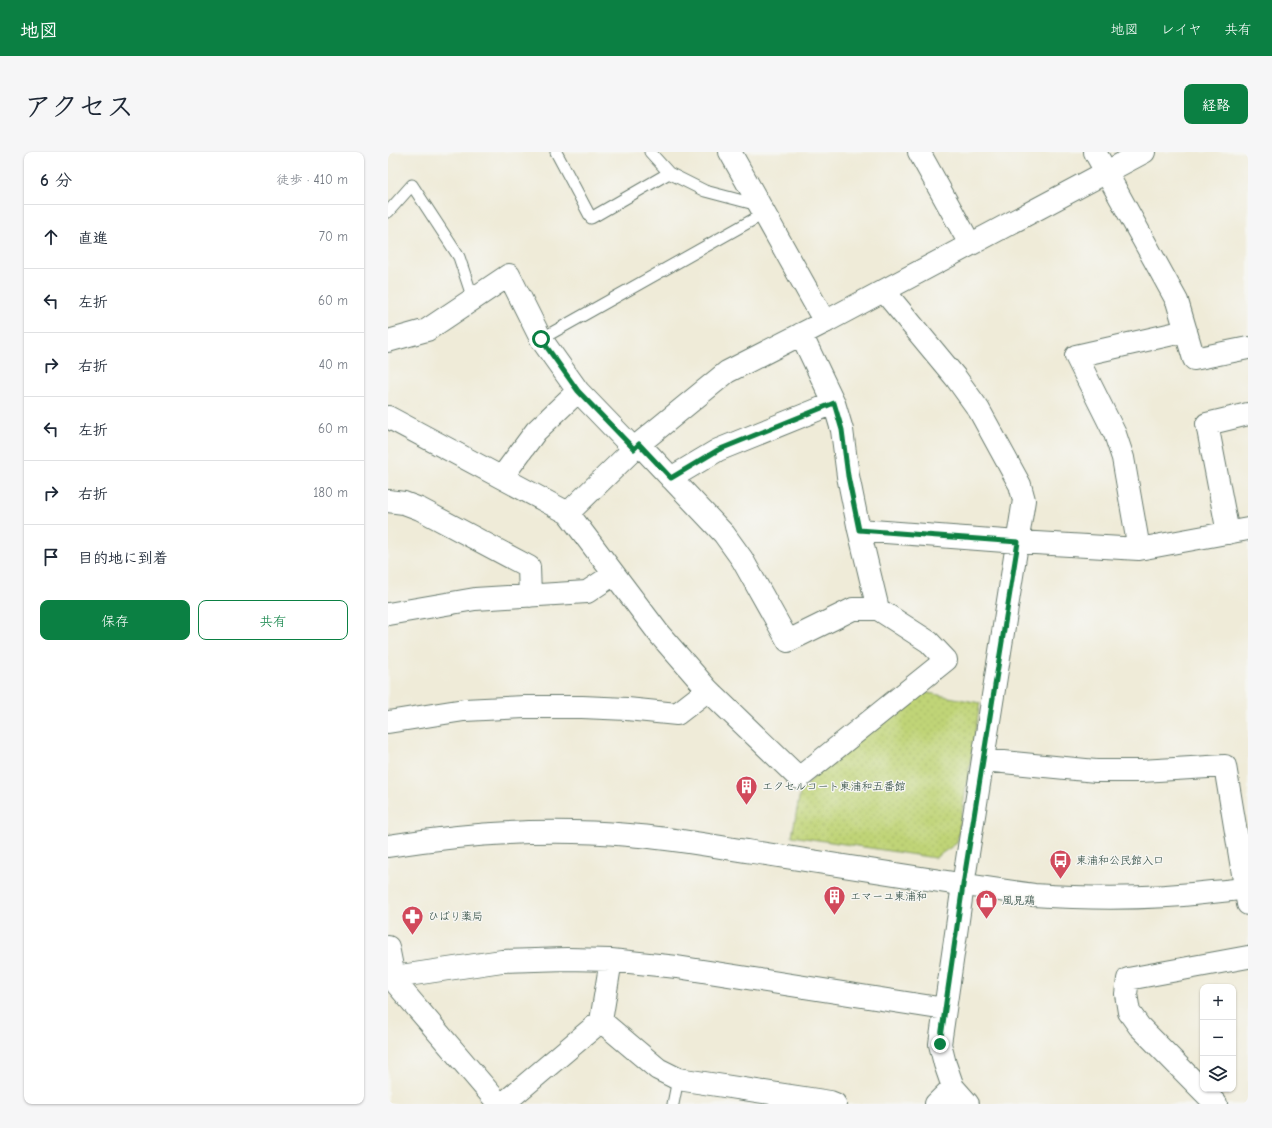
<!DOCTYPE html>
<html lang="ja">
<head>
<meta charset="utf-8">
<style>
  :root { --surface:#fff; --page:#f6f6f7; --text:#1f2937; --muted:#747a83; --line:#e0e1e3; --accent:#0b8043 }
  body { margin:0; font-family:"Comic Neue","Klee One",sans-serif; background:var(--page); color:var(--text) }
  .controls { position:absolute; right:12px; bottom:12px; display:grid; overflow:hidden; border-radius:8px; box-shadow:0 1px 3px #0004 }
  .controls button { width:36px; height:36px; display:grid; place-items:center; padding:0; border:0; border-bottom:1px solid var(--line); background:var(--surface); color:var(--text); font:20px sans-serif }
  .stop { position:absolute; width:12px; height:12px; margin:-9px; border:3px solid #0b8043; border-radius:50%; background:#fff }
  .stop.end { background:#0b8043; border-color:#fff; box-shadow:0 1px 4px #0008 }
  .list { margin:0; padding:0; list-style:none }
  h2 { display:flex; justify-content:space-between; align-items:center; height:52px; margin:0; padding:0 16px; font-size:17px }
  h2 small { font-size:13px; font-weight:400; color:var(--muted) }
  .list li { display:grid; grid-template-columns:26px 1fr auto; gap:12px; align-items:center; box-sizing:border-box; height:64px; padding:0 16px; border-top:1px solid var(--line) }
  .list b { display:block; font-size:15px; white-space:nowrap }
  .list em { font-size:13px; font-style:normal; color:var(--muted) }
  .actions { display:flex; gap:8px; padding:12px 16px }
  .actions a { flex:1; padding:9px 0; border:1px solid var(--accent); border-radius:8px; text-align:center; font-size:14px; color:var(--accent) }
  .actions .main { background:var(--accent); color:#fff }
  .icon { flex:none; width:22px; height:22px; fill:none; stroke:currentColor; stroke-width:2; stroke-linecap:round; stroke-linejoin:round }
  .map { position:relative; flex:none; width:860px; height:952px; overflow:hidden; border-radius:8px }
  header { display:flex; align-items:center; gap:24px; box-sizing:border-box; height:56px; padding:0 20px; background:var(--accent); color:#fff }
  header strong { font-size:19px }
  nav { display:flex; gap:22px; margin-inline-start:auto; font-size:14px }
  .intro { display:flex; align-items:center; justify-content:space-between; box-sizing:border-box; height:96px; padding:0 24px }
  h1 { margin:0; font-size:28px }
  .button { padding:10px 18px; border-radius:8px; background:var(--accent); color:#fff; font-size:14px; font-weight:700 }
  main { display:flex; gap:24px; padding:0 24px }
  aside { flex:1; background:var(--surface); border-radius:8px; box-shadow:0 1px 3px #0004 }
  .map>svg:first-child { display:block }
</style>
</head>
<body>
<header>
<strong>地図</strong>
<nav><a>地図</a><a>レイヤ</a><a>共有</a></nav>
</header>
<div class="intro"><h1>アクセス</h1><a class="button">経路</a></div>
<main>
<aside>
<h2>6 分<small>徒歩 · 410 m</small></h2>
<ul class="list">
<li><svg class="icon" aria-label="ahead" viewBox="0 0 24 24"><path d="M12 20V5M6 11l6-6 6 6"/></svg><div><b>直進</b></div><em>70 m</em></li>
<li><svg class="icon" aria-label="left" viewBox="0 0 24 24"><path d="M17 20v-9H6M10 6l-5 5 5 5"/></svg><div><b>左折</b></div><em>60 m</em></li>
<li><svg class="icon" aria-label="right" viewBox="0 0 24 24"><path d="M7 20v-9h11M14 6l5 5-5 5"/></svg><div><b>右折</b></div><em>40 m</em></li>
<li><svg class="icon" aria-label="left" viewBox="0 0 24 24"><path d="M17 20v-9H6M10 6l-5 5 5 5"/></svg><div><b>左折</b></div><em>60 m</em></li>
<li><svg class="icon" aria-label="right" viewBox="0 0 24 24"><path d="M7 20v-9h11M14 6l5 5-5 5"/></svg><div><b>右折</b></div><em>180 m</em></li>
<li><svg class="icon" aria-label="arrive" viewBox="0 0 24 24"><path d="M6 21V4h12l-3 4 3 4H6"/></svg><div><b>目的地に到着</b></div></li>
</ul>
<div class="actions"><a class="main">保存</a><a>共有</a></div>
</aside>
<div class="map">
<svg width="860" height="952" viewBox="0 0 860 952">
  <defs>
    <pattern id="grass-dots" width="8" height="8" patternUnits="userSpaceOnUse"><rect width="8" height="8" fill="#c0d477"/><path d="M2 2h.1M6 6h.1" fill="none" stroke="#a5b768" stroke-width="1.8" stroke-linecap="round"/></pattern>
  </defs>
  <rect width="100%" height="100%" fill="#f6f6f2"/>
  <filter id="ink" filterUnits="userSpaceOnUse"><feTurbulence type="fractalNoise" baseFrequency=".025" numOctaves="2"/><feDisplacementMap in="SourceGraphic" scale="8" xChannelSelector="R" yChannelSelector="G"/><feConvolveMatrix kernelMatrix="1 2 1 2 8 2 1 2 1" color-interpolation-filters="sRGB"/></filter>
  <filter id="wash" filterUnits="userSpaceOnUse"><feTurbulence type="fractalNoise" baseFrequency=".012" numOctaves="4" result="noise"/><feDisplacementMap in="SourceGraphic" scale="16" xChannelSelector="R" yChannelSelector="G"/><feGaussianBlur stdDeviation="0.9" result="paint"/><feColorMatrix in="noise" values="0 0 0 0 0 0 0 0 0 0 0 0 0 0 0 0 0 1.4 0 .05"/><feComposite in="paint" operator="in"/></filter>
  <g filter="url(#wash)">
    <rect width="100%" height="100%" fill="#efebd8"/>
    <path fill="url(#grass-dots)" stroke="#708856" d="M530,539L592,551L569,691L547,706L404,684L412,641L436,614Z"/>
  </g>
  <g filter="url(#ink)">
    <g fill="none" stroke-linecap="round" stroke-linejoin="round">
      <defs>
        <path id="service" d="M168,0L203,66L281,21
          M262,0L281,21L317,39L370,53
          M0,60L24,33L71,105L85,147
          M153,187L377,61
          M285,952L290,927"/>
        <path id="minor" d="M531,0L582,92
          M707,0L789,149L806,207L860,196
          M496,139L568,226L591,258L632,333L636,348L575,733L552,892L557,912L565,935L580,952
          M0,189L39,178L121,123L153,187L190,239L246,297
          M0,265L180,361L272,483L320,538L411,626L558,508L541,490L490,457L471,378L460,324L454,278L446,251L413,182
          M251,292L336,382L354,407L400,489L465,457H490
          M114,325L148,279L190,239
          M283,326L330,298L446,251
          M0,349L16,351L32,357L141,415L142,444
          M180,361L251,292L339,220L437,170L342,0
          M471,378L630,390L751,397L860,377
          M840,381L819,272L860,262
          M751,397L735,306L727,282L688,204L798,179
          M0,462L87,447L199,440L226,422
          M0,570L76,558L137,555H194L239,557L289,562L320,538
          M595,608L708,619H753L837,614L860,752
          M0,795L7,830L111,952
          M6,825L114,809L179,807L223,808L289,815L557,857
          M213,869L270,917L290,927L442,950L447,952
          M115,952L213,869L223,808
          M548,952L565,935
          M828,952L751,874L741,860L738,842L740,827L860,805"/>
        <path id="tertiary" d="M437,170L756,0
          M0,694C80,681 161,676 241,683C283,686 324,694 365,700C459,714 552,730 646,743C706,747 765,747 824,740C836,739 848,738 860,736"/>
      </defs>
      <use href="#service" stroke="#687a6d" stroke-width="13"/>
      <use href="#minor" stroke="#687a6d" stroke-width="24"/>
      <use href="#tertiary" stroke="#687a6d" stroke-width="24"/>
      <use href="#service" stroke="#fff" stroke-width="11"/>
      <use href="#minor" stroke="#fff" stroke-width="22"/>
      <use href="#tertiary" stroke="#fff" stroke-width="22"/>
    </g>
  </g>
  <g fill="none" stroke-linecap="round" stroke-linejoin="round" filter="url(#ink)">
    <path stroke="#0b8043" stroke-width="5" d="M153,187L190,239L246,297L251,292L283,326L330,298L446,251L454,278L460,324L471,378L630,390L575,733L552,892"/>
  </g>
  <defs>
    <symbol id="building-pin" viewBox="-11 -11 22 30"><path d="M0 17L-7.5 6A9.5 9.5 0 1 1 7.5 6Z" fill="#d1495b" stroke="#f6f6f2"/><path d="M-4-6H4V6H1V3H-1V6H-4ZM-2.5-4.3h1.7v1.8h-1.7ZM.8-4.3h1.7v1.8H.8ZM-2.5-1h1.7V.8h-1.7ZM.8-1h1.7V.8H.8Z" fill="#fff"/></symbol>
    <symbol id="bus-pin" viewBox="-11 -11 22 30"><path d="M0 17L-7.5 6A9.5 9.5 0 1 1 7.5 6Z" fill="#d1495b" stroke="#f6f6f2"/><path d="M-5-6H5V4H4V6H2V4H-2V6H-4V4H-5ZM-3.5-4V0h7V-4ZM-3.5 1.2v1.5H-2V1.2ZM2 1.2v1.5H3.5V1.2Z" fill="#fff"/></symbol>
    <symbol id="shop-pin" viewBox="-11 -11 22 30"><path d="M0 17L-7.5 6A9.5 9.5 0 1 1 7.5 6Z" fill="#d1495b" stroke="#f6f6f2"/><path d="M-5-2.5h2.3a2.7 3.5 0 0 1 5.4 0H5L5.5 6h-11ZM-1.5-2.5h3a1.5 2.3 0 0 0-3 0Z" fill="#fff"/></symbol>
    <symbol id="pharmacy-pin" viewBox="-11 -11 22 30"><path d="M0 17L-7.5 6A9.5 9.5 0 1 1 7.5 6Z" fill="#d1495b" stroke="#f6f6f2"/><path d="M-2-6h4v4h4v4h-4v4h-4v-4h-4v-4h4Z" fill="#fff"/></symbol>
  </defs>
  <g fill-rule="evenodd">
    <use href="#building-pin" x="346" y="622" width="25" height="34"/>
    <use href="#bus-pin" x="660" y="696" width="25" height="34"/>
    <use href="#building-pin" x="434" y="732" width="25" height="34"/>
    <use href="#shop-pin" x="586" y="736" width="25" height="34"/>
    <use href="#pharmacy-pin" x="12" y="752" width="25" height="34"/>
  </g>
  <g text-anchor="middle" stroke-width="3" stroke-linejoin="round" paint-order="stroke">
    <g font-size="11" fill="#1f3d34" stroke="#f6f6f2" text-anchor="start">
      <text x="374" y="638">エクセルコート東浦和五番館</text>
      <text x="688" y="712">東浦和公民館入口</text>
      <text x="462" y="748">エマーユ東浦和</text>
      <text x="614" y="752">風見鶏</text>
      <text x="40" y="768">ひばり薬局</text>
    </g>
  </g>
</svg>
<div class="controls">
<button>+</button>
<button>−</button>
<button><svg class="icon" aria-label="layers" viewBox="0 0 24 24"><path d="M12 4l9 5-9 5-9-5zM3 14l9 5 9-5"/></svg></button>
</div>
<div class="stop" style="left:153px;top:187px"></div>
<div class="stop end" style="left:552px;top:892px"></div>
</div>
</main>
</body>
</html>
